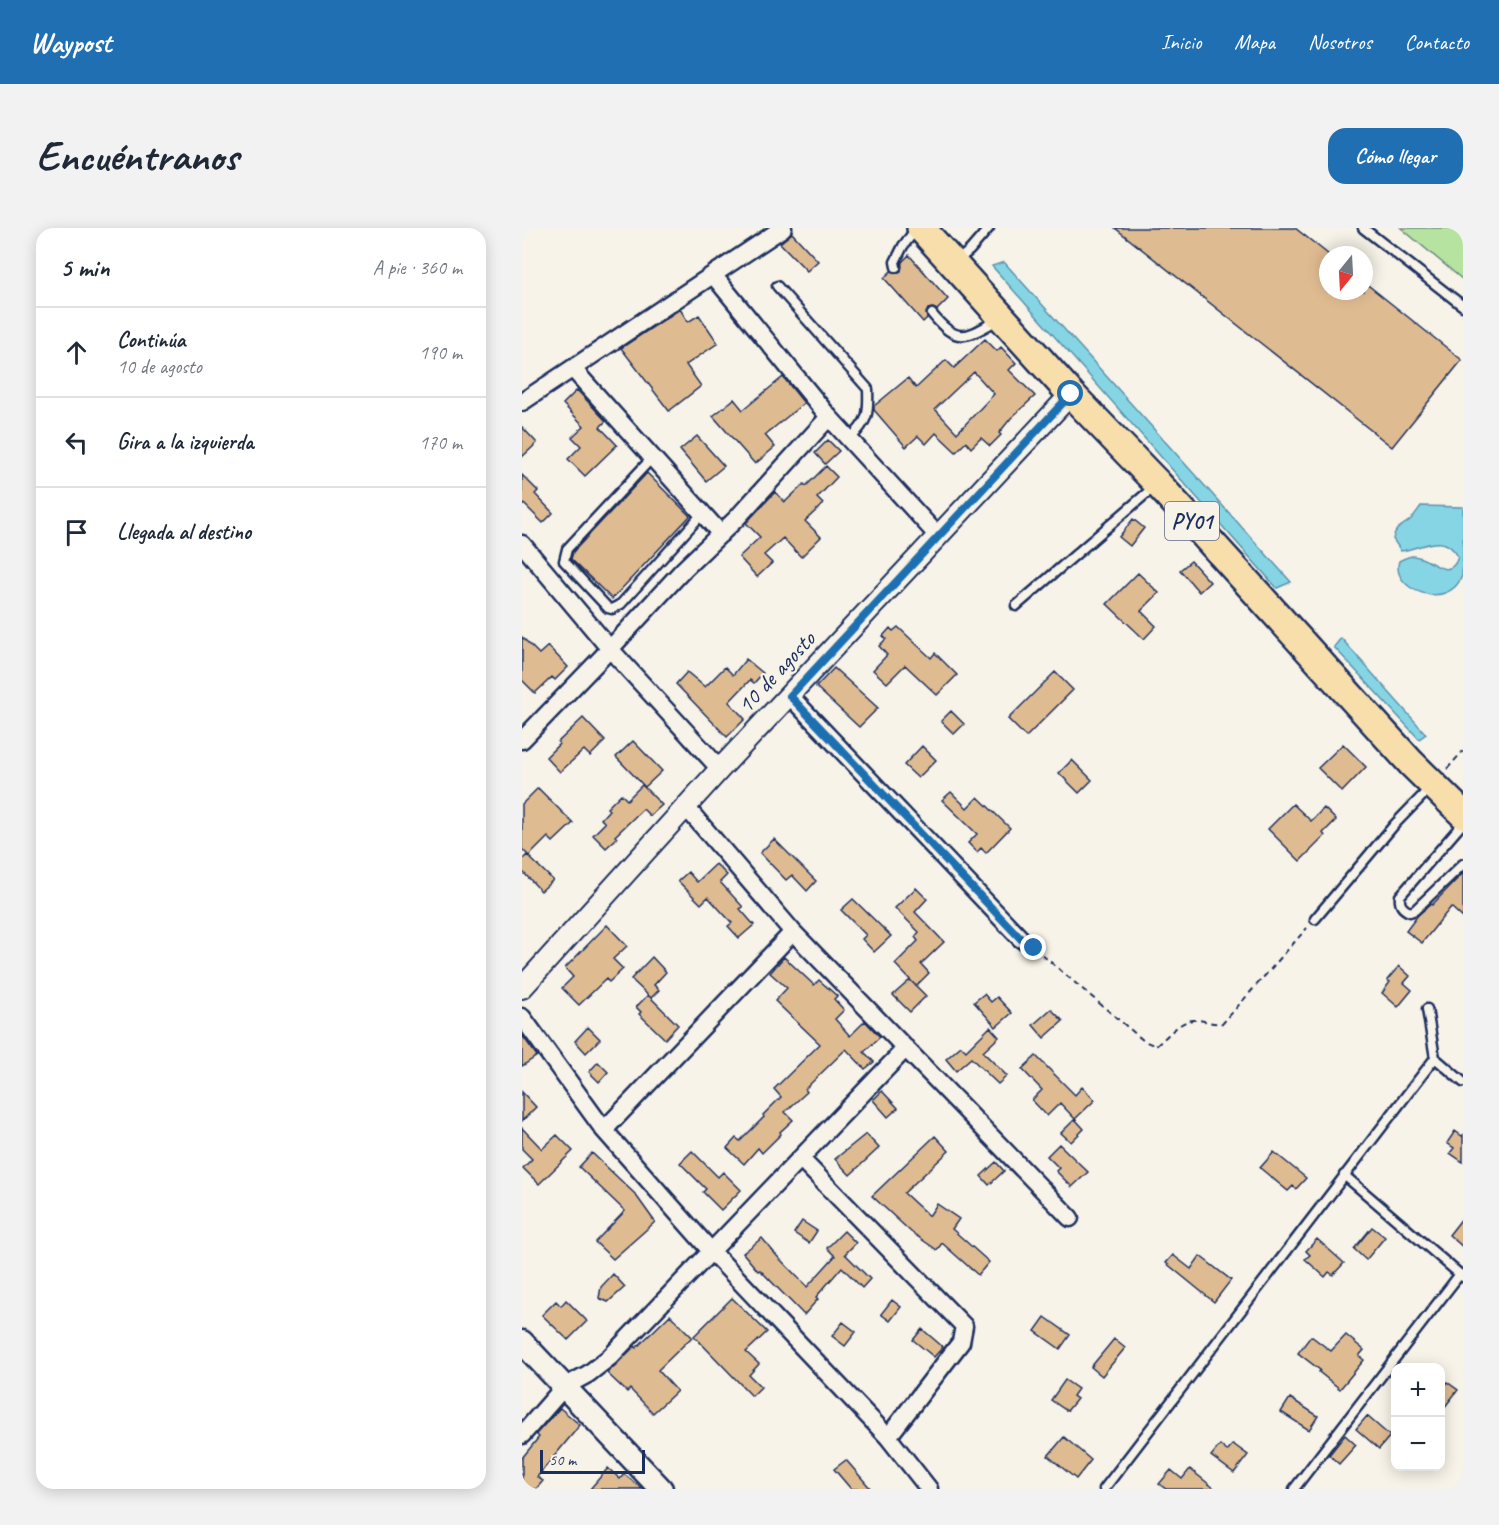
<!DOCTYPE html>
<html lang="es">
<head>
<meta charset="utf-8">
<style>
  :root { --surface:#fff; --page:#f2f2f3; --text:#1f2937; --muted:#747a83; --line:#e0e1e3; --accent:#1f6fb2 }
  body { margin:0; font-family:Caveat,sans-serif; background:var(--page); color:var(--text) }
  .controls { position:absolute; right:18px; bottom:18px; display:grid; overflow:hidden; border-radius:12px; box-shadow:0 3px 15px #0003 }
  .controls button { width:54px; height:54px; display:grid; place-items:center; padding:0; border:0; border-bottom:2px solid var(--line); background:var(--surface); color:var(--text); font:30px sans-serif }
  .compass { position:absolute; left:797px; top:18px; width:54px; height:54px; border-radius:50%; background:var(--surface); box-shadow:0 3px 15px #0003; rotate:198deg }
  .scale { position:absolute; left:18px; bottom:15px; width:105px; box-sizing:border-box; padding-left:6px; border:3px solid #1b2f5e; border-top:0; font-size:16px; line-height:21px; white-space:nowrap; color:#1b2f5e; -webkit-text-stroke:4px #f7f3e8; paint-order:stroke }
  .stop { position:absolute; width:18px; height:18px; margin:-14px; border:4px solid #1f6fb2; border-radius:50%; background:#fff }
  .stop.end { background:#1f6fb2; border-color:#fff; box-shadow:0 2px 6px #0008 }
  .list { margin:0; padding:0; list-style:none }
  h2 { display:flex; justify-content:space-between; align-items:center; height:78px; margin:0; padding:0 24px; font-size:26px }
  h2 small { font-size:20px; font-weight:400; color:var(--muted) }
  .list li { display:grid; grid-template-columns:39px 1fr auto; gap:18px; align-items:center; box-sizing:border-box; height:90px; padding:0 24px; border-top:2px solid var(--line) }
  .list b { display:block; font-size:22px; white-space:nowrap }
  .list p { margin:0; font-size:20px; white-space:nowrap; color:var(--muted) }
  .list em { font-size:20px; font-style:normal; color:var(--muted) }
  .icon { flex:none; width:33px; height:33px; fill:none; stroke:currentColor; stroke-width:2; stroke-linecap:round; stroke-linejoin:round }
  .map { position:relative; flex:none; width:941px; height:1261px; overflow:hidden; border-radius:18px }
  header { display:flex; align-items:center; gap:36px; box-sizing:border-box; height:84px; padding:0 30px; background:var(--accent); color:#fff }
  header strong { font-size:28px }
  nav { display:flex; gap:33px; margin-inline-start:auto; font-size:21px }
  .intro { display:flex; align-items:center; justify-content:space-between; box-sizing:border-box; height:144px; padding:0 36px }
  h1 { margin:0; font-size:42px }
  .button { padding:15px 27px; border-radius:18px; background:var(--accent); color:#fff; font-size:21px; font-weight:700 }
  main { display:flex; gap:36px; padding:0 36px }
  aside { flex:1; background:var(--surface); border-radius:18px; box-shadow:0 3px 15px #0003 }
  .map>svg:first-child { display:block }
</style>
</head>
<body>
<header>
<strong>Waypost</strong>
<nav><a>Inicio</a><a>Mapa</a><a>Nosotros</a><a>Contacto</a></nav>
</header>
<div class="intro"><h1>Encuéntranos</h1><a class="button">Cómo llegar</a></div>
<main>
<aside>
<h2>5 min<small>A pie · 360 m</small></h2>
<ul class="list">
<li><svg class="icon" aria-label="ahead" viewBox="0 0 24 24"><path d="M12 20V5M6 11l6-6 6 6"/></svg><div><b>Continúa</b><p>10 de agosto</p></div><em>190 m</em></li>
<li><svg class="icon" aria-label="left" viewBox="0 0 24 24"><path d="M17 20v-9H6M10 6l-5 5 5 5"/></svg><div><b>Gira a la izquierda</b></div><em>170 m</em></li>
<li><svg class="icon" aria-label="arrive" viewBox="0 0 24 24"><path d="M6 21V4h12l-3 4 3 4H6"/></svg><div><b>Llegada al destino</b></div></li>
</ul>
</aside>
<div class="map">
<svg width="941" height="1261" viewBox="0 0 941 1261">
  <rect width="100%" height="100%" fill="#f7f3e8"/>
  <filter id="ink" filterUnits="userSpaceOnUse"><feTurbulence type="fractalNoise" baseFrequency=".0167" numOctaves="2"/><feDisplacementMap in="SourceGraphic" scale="12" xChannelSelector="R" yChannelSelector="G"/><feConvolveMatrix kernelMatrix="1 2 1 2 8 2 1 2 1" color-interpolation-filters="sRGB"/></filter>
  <g filter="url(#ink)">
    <path fill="#b7e3a1" stroke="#698980" stroke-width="1.5" d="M879,0H941V52Z"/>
    <path fill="#86d5e4" stroke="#5b93ae" stroke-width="1.5" d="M482,34L769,354L755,360L470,38Z
      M899,278L941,279C941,293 941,339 940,348C926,384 868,362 877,333C881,331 887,328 891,328C908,328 927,356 936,329C923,302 898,321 879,323L871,311C873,298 881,299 889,291C892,288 896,282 899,278Z
      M819,410L904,506L897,511L812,419Z"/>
    <path fill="#dfbb91" stroke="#1b2f5e" stroke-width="1.5" fill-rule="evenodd" d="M593,0H773L806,26V63H842V54L940,132L870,219Z
      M270,5L296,33L285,43L258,15Z
      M387,27L426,71L415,82L411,80L406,81L404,85L405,90L401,94L362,50L369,43L375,45L379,43L380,34Z
      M158,81L166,94L177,87L196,115L164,137L179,158L147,183L99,120Z
      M463,111L475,123L479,119L494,135L487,142L513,168L489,190L477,205L479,207L468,218L459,210L449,220L444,214L434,224L414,205L404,216L396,208L384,219L352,182V178L386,150L394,160L424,132L432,140ZM452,144L472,166L435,205L413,181Z
      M261,149L282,175L243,207L253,219L233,236L191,188L212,171L221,182Z
      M55,162L84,193L78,199L95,217L63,248L46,231L59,218L50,209L62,198L41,176Z
      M0,199L15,215L0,229Z
      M175,208L202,238L184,253L158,222Z
      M306,212L317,223L303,236L293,225Z
      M304,238L315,249L295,270L301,276L283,293L299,309L279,329L261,310L242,327L250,335L235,349L217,329L238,309L224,295L253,264L263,274L282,256L284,258Z
      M125,245L168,288L90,371L49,331L51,324Z
      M0,247L16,263L13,266L31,285L21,295L2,276L0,278Z
      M611,291L622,300L608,318L597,309Z
      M669,333L688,354L677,364L658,342Z
      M616,345L637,365L619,383L634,398L622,411L585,376Z
      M376,399L409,430L413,425L435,447L415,467L383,437L365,455L351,442L365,427L357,418L364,411L361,408L368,400L371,403Z
      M0,409L17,426L26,418L46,439L33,452L30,449L13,465L0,452Z
      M224,431L241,445L232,455L228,452L207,474L223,491L205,509L154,456L165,444L183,459L203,439L211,447Z
      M312,440L356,480L337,499L294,459Z
      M533,444L551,462L504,509L486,491Z
      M429,483L442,496L432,506L419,493Z
      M61,490L83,513L68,528L62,522L38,544L24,529L37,516L36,514Z
      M111,513L140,543L123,559L94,529Z
      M821,516L844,539L820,564L796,540Z
      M400,518L414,532L396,550L382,537Z
      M550,532L570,552L557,565L537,545Z
      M120,557L140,577L128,588L121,581L93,608L95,610L84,620L71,607L83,595L79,591L87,582L85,580L99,566L105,572Z
      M16,560L51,595L31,614L26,609L7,628L0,621V576Z
      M429,564L445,580L456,569L488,600L464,625L459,620L455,624L446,615L455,606L420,572Z
      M771,576L789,593L802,580L814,592L801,605L803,608L778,633L746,601Z
      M252,611L294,653L285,663L270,647L264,652L238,625Z
      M5,627L31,652L19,663L0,643V632Z
      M194,636L205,647L198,654L221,679L218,681L232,697L217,710L206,698L210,695L186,669L179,676L156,653L166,644L175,654Z
      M941,645V690L929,679L900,715L884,703L896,687L909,676L910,677Z
      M394,660L405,671L393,684L422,714L399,736L407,745L394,758L373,736L396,713L393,709L397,704L373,680Z
      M331,671L369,708L352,724L340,711L344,707L319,682Z
      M85,697L105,718L91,731L101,741L87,754L84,751L57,777L40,760L51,749L43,740Z
      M130,729L144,744L132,757L137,762L129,770L109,751Z
      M262,729L292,757L297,752L315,768L312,771L322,782L313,791L328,808L343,793L358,809L342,824L352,834L343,841L324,821L283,861L285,864L263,884L271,892L258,904L259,906L240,925L236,920L222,936L205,920L214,910L218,913L242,889L241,887L259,869L252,861L298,816L253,773L265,760L248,745Z
      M877,738L888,748L882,755L890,762L876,779L860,765L868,754L865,752Z
      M388,752L404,768L388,784L371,767Z
      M462,766L469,774L475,769L490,785L474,799L452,774Z
      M126,767L156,797L143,811L117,786L119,784L114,779Z
      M529,781L541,793L522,810L511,797Z
      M66,799L78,811L64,825L53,813Z
      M468,799L477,809L461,824L485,848L476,856L449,830L434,843L424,831L439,818L444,823Z
      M0,807L15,828L0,838Z
      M514,828L553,867L560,859L573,872L553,891L538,875L525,888L510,872L520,862L500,841Z
      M76,834L86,844L77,854L67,844Z
      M360,863L376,880L366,889L351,872Z
      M0,864L14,879L0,893Z
      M553,891L562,901L549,914L539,905Z
      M0,900L20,921L35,907L51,923L17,956L1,940L10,931L0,921Z
      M933,903L940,908L941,907V934L928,925L932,920L925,915Z
      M344,906L357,920L328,947L313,931Z
      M413,908L427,923L382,965L407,988L415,976L437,991L430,1001L467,1034L456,1047L420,1015L415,1022L389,1004L350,968Z
      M537,916L566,944L550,959L534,943L537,940L525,928Z
      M170,923L196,949L201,944L219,962L199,982L181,964L184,961L158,935Z
      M752,924L784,950L774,961L771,958L766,963L738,940Z
      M70,925L113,966L133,994L91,1031L73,1014L103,983L57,939Z
      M474,934L482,943L467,957L459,948Z
      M941,989V1019L927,1007Z
      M280,993L295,1003L287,1015L272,1005Z
      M850,999L863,1009L844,1032L832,1021Z
      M322,1003L334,1015L323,1026L348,1051L340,1060L320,1039L294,1069L296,1071L282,1087L238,1042L236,1043L221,1025L240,1010L255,1028L285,1059L313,1028L305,1020Z
      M795,1011L822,1035L811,1047L807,1044L803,1049L783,1031L788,1027L784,1023Z
      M651,1027L669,1041L678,1028L709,1052L692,1074L644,1035Z
      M91,1046L103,1059L86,1074L77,1070L79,1059Z
      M210,1070L245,1104L224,1124L237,1136L227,1147L239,1159L230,1168L172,1108Z
      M44,1072L65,1093L46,1112L20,1087L34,1073L39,1078Z
      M370,1072L379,1079L368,1093L359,1086Z
      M148,1087L170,1109L136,1142L155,1163L131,1185L108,1161L105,1164L85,1145L113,1118L114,1120Z
      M523,1089L548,1107L538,1121L513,1103Z
      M321,1094L334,1104L323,1118L310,1108Z
      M400,1101L421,1119L412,1129L391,1112Z
      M824,1107L842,1122L837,1128L842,1132L818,1161L797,1144L798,1142L776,1125L789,1108L809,1123Z
      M592,1111L603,1120L580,1148L569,1139Z
      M543,1152L556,1161L551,1168L555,1171L545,1183L529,1172Z
      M925,1154L936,1162L918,1185V1163Z
      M768,1170L796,1188L787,1202L759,1184Z
      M38,1180L58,1197L15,1249L21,1253L14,1261H0V1230L17,1209L14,1206Z
      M845,1188L868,1208L857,1221L834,1201Z
      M823,1207L834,1217L817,1236L807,1227Z
      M542,1209L569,1232L554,1251L526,1228Z
      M711,1216L726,1227L712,1245L689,1228L698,1217L705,1223Z
      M324,1232L349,1261H329L312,1241Z
      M86,1240L98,1251L102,1246L120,1261H68Z
      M668,1241L693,1261H644L637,1256L649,1242L660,1251Z"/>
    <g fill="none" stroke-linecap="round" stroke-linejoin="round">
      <defs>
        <path id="service" d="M841,0L941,78
          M434,34L448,22L467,0
          M374,39L373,34L381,18L394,1
          M255,58L346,161C347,187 346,193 328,211
          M410,86C436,118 445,109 477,91
          M130,230L45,321L42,333L86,380L90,381L99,376L180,286
          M494,378L633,258
          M941,595L878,668C877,676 880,681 888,684L893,682L941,636
          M793,691L873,596L909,559
          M905,781L913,830L941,854
          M822,947L941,1049
          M582,1261L913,830
          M772,1261L938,1046"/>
        <path id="minor" d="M192,48L307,189L416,308
          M51,141L199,306
          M0,174L261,0
          M0,316L88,421L198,541
          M268,468L499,711
          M0,512L88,421L162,341L214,291L307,189
          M164,579L271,704L548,990
          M0,789L82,902L189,1023L366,1209L407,1261
          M82,902L271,704
          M279,931L442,1098L439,1114L366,1209
          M0,1207L42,1159L66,1146L88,1129L384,820"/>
        <path id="tertiary" d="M0,760L198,541L549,166"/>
        <path id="secondary" d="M0,1114L139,1261"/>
        <path id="trunk" d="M399,0L549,166L636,256L889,535L941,586"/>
      </defs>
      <use href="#service" stroke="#1b2f5e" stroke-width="13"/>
      <use href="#minor" stroke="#1b2f5e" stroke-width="21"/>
      <use href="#tertiary" stroke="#1b2f5e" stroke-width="24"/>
      <use href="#secondary" stroke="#1b2f5e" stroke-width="27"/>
      <use href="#trunk" stroke="#1b2f5e" stroke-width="32"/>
      <path stroke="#1b2f5e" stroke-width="2" stroke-dasharray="6 4.5" stroke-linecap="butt" d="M925,541L941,523
        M512,720L622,813L634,818C645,809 656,794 671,792C682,791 690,797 701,795L785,700"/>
      <use href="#service" stroke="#f7f3e8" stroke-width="8"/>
      <use href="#minor" stroke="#f7f3e8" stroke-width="16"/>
      <use href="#tertiary" stroke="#f7f3e8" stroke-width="20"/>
      <use href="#secondary" stroke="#f7f3e8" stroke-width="22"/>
      <use href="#trunk" stroke="#f8deab" stroke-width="27"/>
    </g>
  </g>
  <g fill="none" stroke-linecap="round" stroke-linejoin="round" filter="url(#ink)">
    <path stroke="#1f6fb2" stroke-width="8" d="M512,720L499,711L268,468L549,166"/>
  </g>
  <g text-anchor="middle" stroke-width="4.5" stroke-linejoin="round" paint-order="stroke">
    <rect fill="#f7f3e8" stroke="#5d6a87" stroke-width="1.5" x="643" y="274" width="54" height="38" rx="4.5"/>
    <g font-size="22" font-weight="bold" fill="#1b2f5e">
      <text x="670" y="301">PY01</text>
    </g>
    <g font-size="24" fill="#1b2f5e" stroke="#f7f3e8">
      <text transform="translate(254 444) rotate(-47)" y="8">10 de agosto</text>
    </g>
  </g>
</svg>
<div class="controls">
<button>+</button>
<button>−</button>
</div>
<svg class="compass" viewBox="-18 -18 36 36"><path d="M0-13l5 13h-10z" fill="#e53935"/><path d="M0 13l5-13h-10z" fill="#747a83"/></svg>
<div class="scale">50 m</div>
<div class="stop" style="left:549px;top:166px"></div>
<div class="stop end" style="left:512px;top:720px"></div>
</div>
</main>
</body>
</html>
